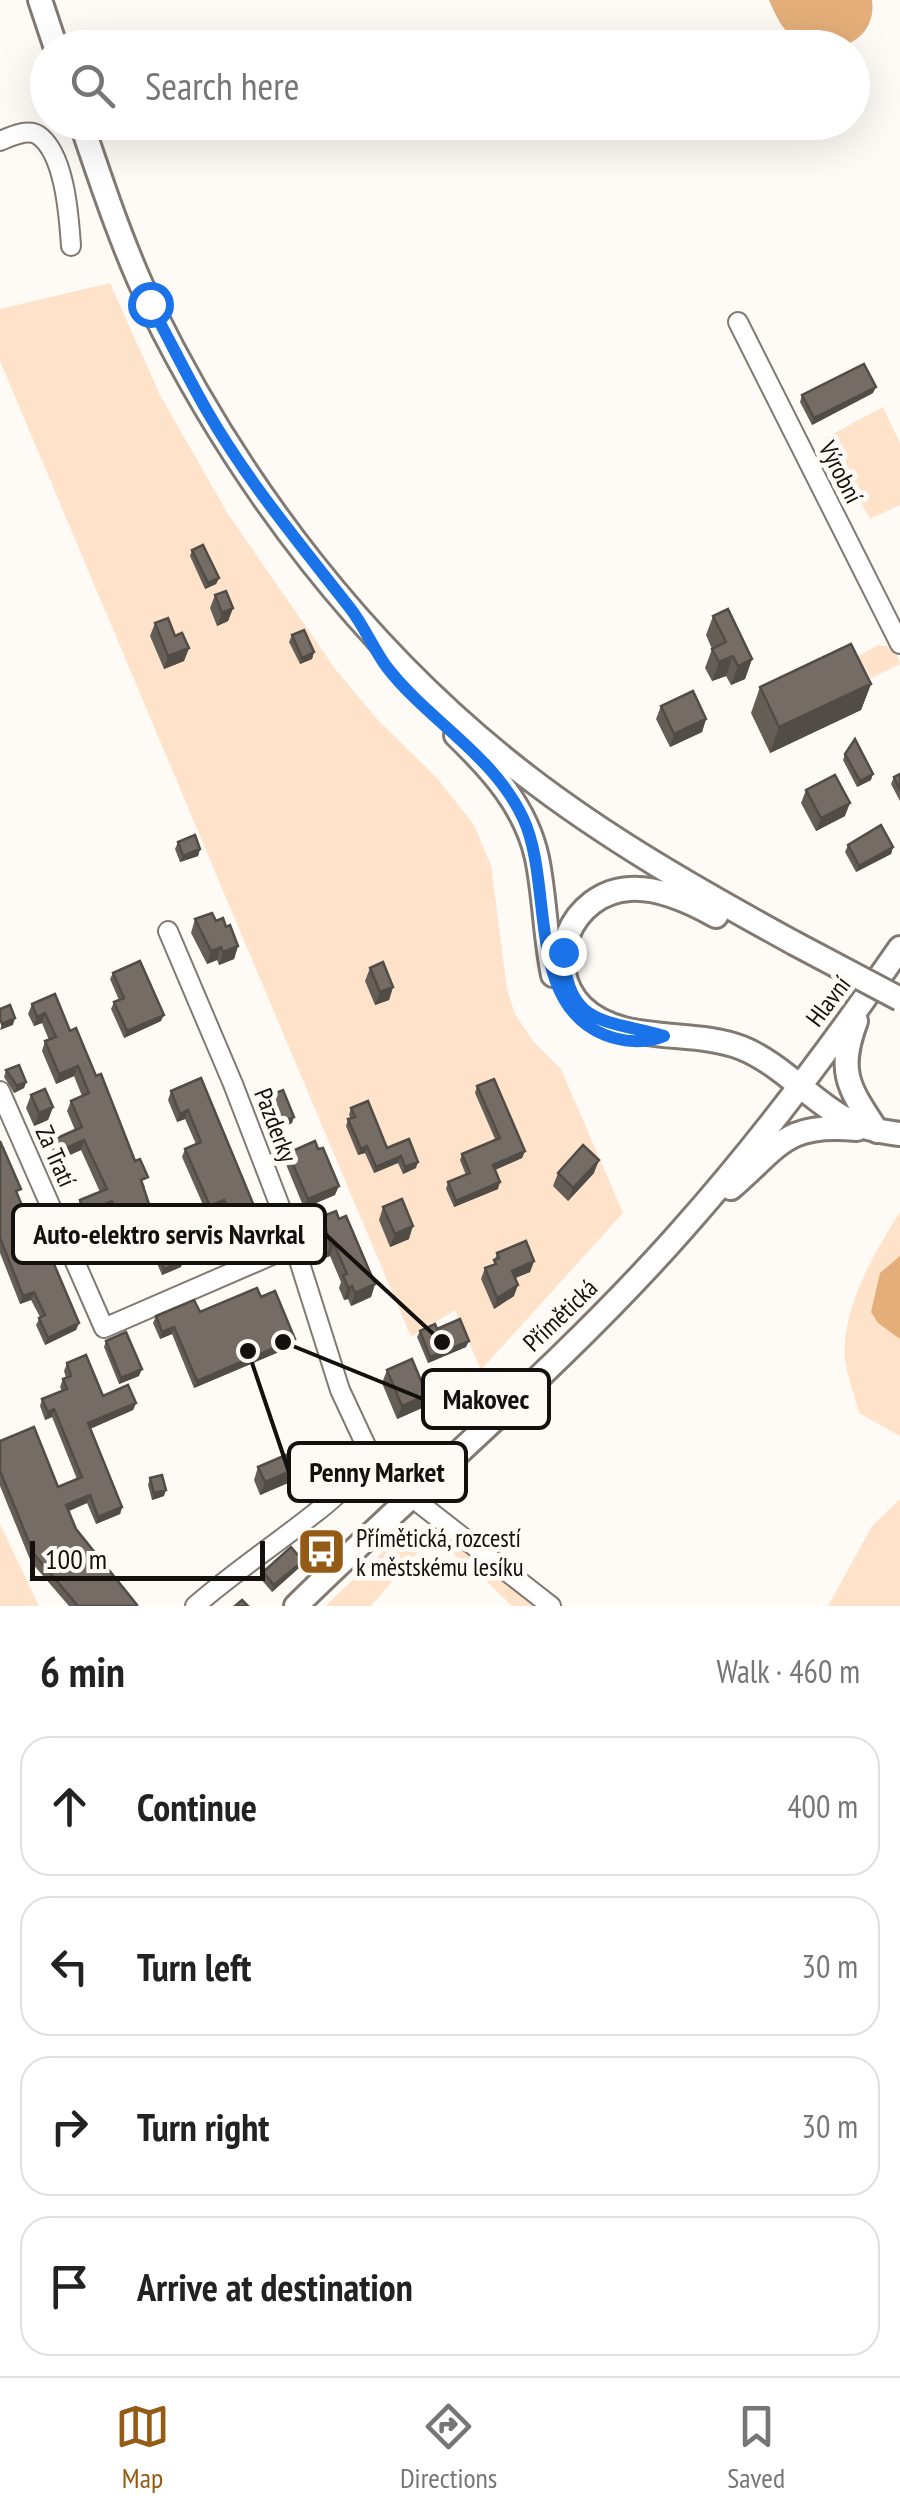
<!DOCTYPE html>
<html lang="en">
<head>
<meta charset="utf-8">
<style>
  :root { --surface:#fff; --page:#f2f2f2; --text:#222; --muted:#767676; --line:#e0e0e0; --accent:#945b16 }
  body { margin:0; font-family:"PT Sans Narrow",sans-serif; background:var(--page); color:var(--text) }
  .scale { position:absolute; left:30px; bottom:25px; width:235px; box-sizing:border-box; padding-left:10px; border:5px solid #13100d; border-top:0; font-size:28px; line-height:35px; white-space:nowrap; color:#13100d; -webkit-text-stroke:8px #fefbf7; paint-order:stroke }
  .stop { position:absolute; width:30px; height:30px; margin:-22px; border:8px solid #1a73e8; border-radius:50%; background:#fff }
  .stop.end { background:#1a73e8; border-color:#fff; box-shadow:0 2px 10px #0008 }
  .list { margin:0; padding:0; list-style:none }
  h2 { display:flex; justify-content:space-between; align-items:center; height:130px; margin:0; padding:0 40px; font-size:42px }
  h2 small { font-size:32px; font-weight:400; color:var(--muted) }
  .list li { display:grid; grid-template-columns:65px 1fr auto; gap:30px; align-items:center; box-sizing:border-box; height:140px; margin:0 20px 20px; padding:0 20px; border:2px solid var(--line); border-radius:30px }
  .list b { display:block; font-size:38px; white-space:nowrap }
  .list em { font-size:32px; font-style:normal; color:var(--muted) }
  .icon { flex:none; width:55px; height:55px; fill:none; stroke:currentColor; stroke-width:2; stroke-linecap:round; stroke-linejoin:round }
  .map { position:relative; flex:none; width:900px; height:1606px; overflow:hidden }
  .search { position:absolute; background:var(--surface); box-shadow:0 10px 40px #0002; left:30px; right:30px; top:30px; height:110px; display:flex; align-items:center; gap:25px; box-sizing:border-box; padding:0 35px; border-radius:55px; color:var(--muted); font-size:38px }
  .sheet { height:770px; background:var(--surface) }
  nav { display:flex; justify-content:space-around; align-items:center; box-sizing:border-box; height:140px; border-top:2px solid var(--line); background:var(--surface); font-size:28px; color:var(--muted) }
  nav a { display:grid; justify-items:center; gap:5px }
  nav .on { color:var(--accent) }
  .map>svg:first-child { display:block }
</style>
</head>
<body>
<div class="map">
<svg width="900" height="1606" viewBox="0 0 900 1606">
  <rect width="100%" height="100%" fill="#fefbf7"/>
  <path fill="#fee3ca" d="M110,283L160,395L228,514L336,670L377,719L437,778L474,825L491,865L507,989L515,1014L533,1041L561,1069L623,1213L481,1370L455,1310L411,1337L0,361V309Z
    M883,407L900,443V505L870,519L825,438Z
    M878,645L894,647L900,664L871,678L858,656Z
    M900,1212V1436L859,1413C855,1396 847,1377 845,1359C841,1309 874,1253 900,1212Z
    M900,1499V1606H828L872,1526Z
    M0,1524L39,1606H0Z
    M431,1528L448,1535L539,1606H512L478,1573L431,1537L371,1606H325L401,1535Z"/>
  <path fill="#e3ae79" d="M769,0H872C878,43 828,61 795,39C782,30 775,14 769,0Z
    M900,1256V1339L878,1323L871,1312L880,1273Z"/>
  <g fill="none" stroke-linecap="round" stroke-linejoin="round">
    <defs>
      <path id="minor" d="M0,141C10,137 27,128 38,135C65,153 69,217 71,246
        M738,322L900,644
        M168,931L233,1084L291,1235L340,1390L368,1450L386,1474L410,1496L551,1606
        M0,1091L104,1328L293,1246
        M195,1606C234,1572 275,1545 315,1513C337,1497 353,1477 376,1463"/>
      <path id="major" d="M40,0L56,48
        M81,122C102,184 123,248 151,306C239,486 366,652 525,775C609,840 701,892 794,943
        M456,735C492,770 526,807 537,858C545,897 545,936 553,975
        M716,916C691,902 659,887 630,889C572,892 540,965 582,1007C622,1046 693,1028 742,1048C784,1065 814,1105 856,1124C870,1130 885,1132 900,1134
        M856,1021C837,1072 848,1087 877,1131
        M731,1188C780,1146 785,1122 857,1129
        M296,1606C424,1480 564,1364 682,1230C761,1141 833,1045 900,948"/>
    </defs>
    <use href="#minor" stroke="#827a72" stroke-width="22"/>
    <use href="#major" stroke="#827a72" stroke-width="28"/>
    <use href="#minor" stroke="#fff" stroke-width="18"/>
    <use href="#major" stroke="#fff" stroke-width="22"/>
    <defs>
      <path id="major-bridge" d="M794,943L900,999"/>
    </defs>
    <use href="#major-bridge" stroke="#827a72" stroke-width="28" stroke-linecap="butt"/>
    <use href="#major-bridge" stroke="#fff" stroke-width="22"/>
  </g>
  <path fill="#655e57" d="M873,393L812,425L800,402L802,395Z
    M192,550L219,578L216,584L205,589L190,556Z
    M215,595L233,608L228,621L217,626L210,608Z
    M713,616L752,659L745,679L731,685L726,676L712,681L705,668L712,649L706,635Z
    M155,623L175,636L189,648L184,661L164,669L150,636Z
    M292,635L314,652L312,659L300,664L289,642Z
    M871,684L861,710L770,753L751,713L760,687Z
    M661,706L706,719L702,732L670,747L656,719Z
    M845,754L871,780L857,787L843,760Z
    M900,774V801L891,784L894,777Z
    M806,790L845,816L816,831L801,803Z
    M178,842L200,849L198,856L180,862L175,849Z
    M848,845L893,847L891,854L856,872L845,852Z
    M195,919L216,921L226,927L238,946L234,959L219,965L217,960L207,964L191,933Z
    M370,968L393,987L389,1000L375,1005L365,981Z
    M113,973L161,1021L124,1038L111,1009L114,1002L119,1000L110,979Z
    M32,1004L70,1031L145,1187L143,1188L149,1223L126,1233L122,1224L115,1227L108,1211L81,1222L76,1210L80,1200L100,1192L81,1150L56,1161L51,1148L55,1139L75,1130L67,1111L71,1101L82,1096L74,1076L56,1084L42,1051L45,1041L49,1040L42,1023L34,1026L28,1014Z
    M6,1070L26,1082L24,1088L14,1093L4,1077Z
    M201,1078L263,1243L240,1253L221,1208L207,1214L182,1157L185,1149L196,1144L185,1119L177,1122L168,1100L171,1091Z
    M477,1086L525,1151L522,1158L495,1170L498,1189L454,1207L446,1189L448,1182L466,1175L460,1160L462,1154L495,1139L475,1093Z
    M31,1095L53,1107L48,1120L34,1126L26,1108Z
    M263,1098L292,1123L272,1132L261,1105Z
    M351,1108L387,1148L416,1168L403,1174L398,1163L374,1173L365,1153L358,1155L346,1126L348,1119L351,1118L349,1115Z
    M0,1141L18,1197L27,1218L42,1234L39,1242L26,1247L34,1264L79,1323L76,1330L45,1345L36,1325L40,1317L31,1300L20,1304L0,1253Z
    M288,1153L335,1195L304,1208L285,1162Z
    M558,1173H594L568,1201L553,1186Z
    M383,1207L409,1239L390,1247L379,1220Z
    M323,1216L339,1219L375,1284L371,1297L351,1306L348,1299L344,1300L339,1288L341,1282L330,1256L325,1258L318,1228Z
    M151,1238L181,1267L162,1275L149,1245Z
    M497,1253L534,1261L530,1272L515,1278L514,1296L494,1309L481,1279L485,1268L493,1265Z
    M261,1297L293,1346L194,1388L172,1334L160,1339L153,1323L156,1316L200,1312Z
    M437,1329L466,1347L428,1363L417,1337L420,1331Z
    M106,1341L139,1376L119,1384L104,1347Z
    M67,1363L103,1396L136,1403L133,1410L90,1429L122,1507L120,1514L96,1524L87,1503L69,1511L76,1529L137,1606H69L31,1562L0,1486V1441L58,1487L77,1479L52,1417L45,1420L40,1406L42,1399L62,1391L60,1387L63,1379L66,1378L64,1371Z
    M387,1370L422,1408L397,1419L382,1383Z
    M258,1467L288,1483L260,1495L254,1480Z
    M150,1478L164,1496L152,1500L148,1485Z
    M303,1561L300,1567L272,1592L260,1578L263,1572Z"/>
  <path fill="#524c47" d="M876,387L873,393L812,425L814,418Z
    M219,578L216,584L205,589L208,583Z
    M233,608L228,621L217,626L222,613Z
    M189,648L184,661L164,669L168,656Z
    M314,652L312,659L300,664L302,658Z
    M733,656L726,676L712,681L719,662Z
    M752,659L745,679L731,685L738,666Z
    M871,684L861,710L770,753L779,727Z
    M706,719L702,732L670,747L674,734Z
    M873,774L871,780L857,787L860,781Z
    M850,803L845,816L816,831L821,818Z
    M893,847L891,854L856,872L859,866Z
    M200,849L198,856L180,862L183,856Z
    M238,946L234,959L219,965L223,952Z
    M221,947L217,960L207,964L211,951Z
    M393,987L389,1000L375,1005L380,992Z
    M45,1013L42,1023L34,1026L37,1017Z
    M164,1015L161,1021L124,1038L127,1031Z
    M15,1018L13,1025L0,1030L2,1024Z
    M78,1066L74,1076L56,1084L59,1074Z
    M26,1082L24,1088L14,1093L17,1086Z
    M53,1107L48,1120L34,1126L39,1113Z
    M188,1110L185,1119L177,1122L180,1114Z
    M294,1117L292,1123L272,1132L274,1125Z
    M84,1140L81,1150L56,1161L60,1151Z
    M367,1146L365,1153L358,1155L361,1149Z
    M525,1151L522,1158L490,1172L493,1165Z
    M401,1156L398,1163L374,1173L376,1167Z
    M599,1160L594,1173L568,1201L573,1188Z
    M418,1162L416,1168L403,1174L405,1167Z
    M500,1182L498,1189L454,1207L456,1201Z
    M339,1186L335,1195L304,1208L308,1199Z
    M224,1200L221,1208L207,1214L210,1206Z
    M112,1201L108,1211L81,1222L85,1212Z
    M152,1213L149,1223L126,1233L130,1223Z
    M126,1214L122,1224L115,1227L119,1217Z
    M413,1226L409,1239L390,1247L395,1234Z
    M42,1234L39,1242L21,1249L24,1241Z
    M266,1235L263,1243L240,1253L243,1245Z
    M334,1244L330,1256L325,1258L330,1245Z
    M183,1261L181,1267L162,1275L164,1269Z
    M534,1261L530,1272L508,1281L512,1271Z
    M375,1284L371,1297L351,1306L355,1293Z
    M518,1285L514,1296L494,1309L497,1298Z
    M352,1286L348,1299L344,1300L348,1288Z
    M34,1292L31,1300L20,1304L23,1296Z
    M79,1323L76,1330L45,1345L48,1338Z
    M174,1327L172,1334L160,1339L162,1332Z
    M295,1339L293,1346L194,1388L197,1381Z
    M469,1341L466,1347L428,1363L430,1357Z
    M142,1369L139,1376L119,1384L121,1378Z
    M427,1395L422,1408L397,1419L402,1406Z
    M136,1403L133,1410L85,1431L88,1423Z
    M54,1409L52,1417L45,1420L48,1412Z
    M293,1470L288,1483L260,1495L265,1482Z
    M166,1490L164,1496L152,1500L154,1493Z
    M90,1495L87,1503L64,1513L66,1505Z
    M122,1507L120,1514L96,1524L98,1517Z
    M303,1561L300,1567L272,1592L274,1585Z"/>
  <path fill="#756d65" stroke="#524c47" stroke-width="2.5" d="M864,364L876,387L814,418L802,395Z
    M203,545L219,578L208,583L192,550Z
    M226,591L233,608L222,613L215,595Z
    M728,609L752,659L738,666L733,656L719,662L712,649L726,642L713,616Z
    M168,618L175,636L182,633L189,648L168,656L155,623Z
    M304,630L314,652L302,658L292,635Z
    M851,644L871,684L779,727L760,687Z
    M693,691L706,719L674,734L661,706Z
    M855,739L873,774L860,781L845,754Z
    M900,774V790L894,777Z
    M835,775L850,803L821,818L806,790Z
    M881,825L893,847L859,866L848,845Z
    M195,835L200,849L183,856L178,842Z
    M212,913L216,921L223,918L226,927L230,925L238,946L223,952L221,947L211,951L195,919Z
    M140,961L164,1015L127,1031L114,1002L124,998L113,973Z
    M383,962L393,987L380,992L370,968Z
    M55,994L70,1031L76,1028L96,1076L101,1074L135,1161L140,1159L148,1177L141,1180L152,1213L130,1223L126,1214L119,1217L112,1201L85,1212L80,1200L107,1189L84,1140L60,1151L55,1139L82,1127L71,1101L89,1093L78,1066L59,1074L45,1041L56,1037L45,1013L37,1017L32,1004Z
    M10,1005L15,1018L2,1024L0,1019V1009Z
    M19,1065L26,1082L17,1086L6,1070Z
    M201,1078L266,1235L243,1245L224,1200L210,1206L185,1149L201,1142L188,1110L180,1114L171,1091Z
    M494,1079L525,1151L493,1165L500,1182L456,1201L448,1182L470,1173L462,1154L500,1138L477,1086Z
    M45,1089L53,1107L39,1113L31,1095Z
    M283,1090L294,1117L274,1125L263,1098Z
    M368,1101L387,1148L409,1139L418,1162L405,1167L401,1156L376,1167L367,1146L361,1149L348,1119L355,1117L351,1108Z
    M0,1141L21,1189L16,1191L27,1218L33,1216L42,1234L24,1241L34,1264L51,1257L79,1323L48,1338L39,1318L45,1315L34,1292L23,1296L0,1238Z
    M315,1141L318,1149L323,1148L339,1186L308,1199L288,1153Z
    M583,1145L599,1160L573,1188L558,1173Z
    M402,1199L413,1226L395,1234L383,1207Z
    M336,1211L339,1219L346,1216L375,1284L355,1293L352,1286L348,1288L343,1275L347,1274L334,1244L330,1245L323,1216Z
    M171,1230L183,1261L164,1269L151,1238Z
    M526,1241L534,1261L512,1271L518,1285L497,1298L485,1268L496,1264L494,1260L499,1258L497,1253Z
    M257,1288L261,1297L275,1291L295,1339L197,1381L174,1327L162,1332L156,1316L194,1300L200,1312Z
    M460,1319L469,1341L430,1357L420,1331L435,1324L437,1329Z
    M126,1332L142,1369L121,1378L106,1341Z
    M86,1355L103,1396L128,1385L136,1403L88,1423L122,1507L98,1517L90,1495L66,1505L76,1529L137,1605L136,1606H78L34,1554L0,1471V1441L34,1427L58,1487L82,1477L54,1409L48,1412L42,1399L67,1389L63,1379L71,1376L67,1363Z
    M412,1359L427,1395L402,1406L387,1370Z
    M286,1455L293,1470L265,1482L258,1467Z
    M162,1475L166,1490L154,1493L150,1478Z
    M291,1547L303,1561L274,1585L263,1572Z
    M242,1600L248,1606H235Z"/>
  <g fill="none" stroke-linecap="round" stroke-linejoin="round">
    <path stroke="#1a73e8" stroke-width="12" d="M150,304C169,339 187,376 207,411C248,482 300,544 350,608C364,626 373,648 386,666C427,720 493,754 523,818C554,884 525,1003 605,1035C623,1042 645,1044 664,1036C607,1019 568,1028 563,952"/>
  </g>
  <defs>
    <symbol id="bus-square" viewBox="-11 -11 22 22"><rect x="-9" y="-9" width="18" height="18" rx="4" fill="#945b16" stroke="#fefbf7"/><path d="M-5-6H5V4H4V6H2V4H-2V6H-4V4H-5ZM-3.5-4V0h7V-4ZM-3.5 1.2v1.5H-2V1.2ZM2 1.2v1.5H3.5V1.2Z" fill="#fff"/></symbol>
  </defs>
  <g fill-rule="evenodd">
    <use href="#bus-square" x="294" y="1524" width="55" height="55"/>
  </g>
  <g text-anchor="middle" stroke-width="10" stroke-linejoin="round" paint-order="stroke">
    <g font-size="25" fill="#13100d" stroke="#fefbf7">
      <text transform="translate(841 472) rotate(63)" y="9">Výrobní</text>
      <text transform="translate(828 1001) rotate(-53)" y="9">Hlavní</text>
      <text transform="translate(276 1125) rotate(69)" y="9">Pazderky</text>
      <text transform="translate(56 1156) rotate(66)" y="9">Za Tratí</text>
      <text transform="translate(560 1315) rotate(-44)" y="9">Přímětická</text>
    </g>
    <g font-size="25" fill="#13100d" stroke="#fefbf7" text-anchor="start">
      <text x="356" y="1547">Přímětická, rozcestí<tspan x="356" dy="29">k městskému lesíku</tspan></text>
    </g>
  </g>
  <path fill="none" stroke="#13100d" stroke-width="4" d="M442 1342L325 1234M283 1342L423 1399M248 1351L289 1472"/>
  <g fill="#13100d" stroke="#fefbf7" stroke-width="4">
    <circle cx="442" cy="1342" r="10"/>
    <circle cx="283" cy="1342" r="10"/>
    <circle cx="248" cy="1351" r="10"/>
  </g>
  <g fill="#fefbf7" stroke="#13100d" stroke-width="4">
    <rect x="13" y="1205" width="312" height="58" rx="10"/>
    <rect x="423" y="1370" width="126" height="58" rx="10"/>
    <rect x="289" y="1443" width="177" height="58" rx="10"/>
  </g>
  <g font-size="28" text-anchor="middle" font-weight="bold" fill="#13100d">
    <text x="169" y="1244">Auto-elektro servis Navrkal</text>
    <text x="486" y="1409">Makovec</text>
    <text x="377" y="1482">Penny Market</text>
  </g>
</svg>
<div class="scale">100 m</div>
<div class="stop" style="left:150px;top:304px"></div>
<div class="stop end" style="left:563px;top:952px"></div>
<div class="search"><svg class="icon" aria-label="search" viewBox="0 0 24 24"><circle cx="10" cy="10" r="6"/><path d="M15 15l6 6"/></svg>Search here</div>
</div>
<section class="sheet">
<h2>6 min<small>Walk · 460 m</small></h2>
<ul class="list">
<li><svg class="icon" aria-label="ahead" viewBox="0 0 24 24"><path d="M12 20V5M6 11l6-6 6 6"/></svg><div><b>Continue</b></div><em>400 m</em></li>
<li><svg class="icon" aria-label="left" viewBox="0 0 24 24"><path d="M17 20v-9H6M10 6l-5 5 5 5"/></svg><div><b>Turn left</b></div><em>30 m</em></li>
<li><svg class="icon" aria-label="right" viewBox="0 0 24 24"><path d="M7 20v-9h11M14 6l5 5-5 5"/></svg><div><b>Turn right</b></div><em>30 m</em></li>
<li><svg class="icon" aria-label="arrive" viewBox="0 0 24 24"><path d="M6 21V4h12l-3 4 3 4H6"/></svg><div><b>Arrive at destination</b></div></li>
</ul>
</section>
<nav>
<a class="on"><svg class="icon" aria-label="map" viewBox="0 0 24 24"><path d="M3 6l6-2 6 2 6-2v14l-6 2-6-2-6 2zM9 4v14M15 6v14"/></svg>Map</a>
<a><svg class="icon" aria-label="directions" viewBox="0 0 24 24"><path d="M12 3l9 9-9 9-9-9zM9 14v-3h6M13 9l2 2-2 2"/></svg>Directions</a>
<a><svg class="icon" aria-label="saved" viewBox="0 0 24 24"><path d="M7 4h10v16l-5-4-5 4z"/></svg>Saved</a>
</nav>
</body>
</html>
